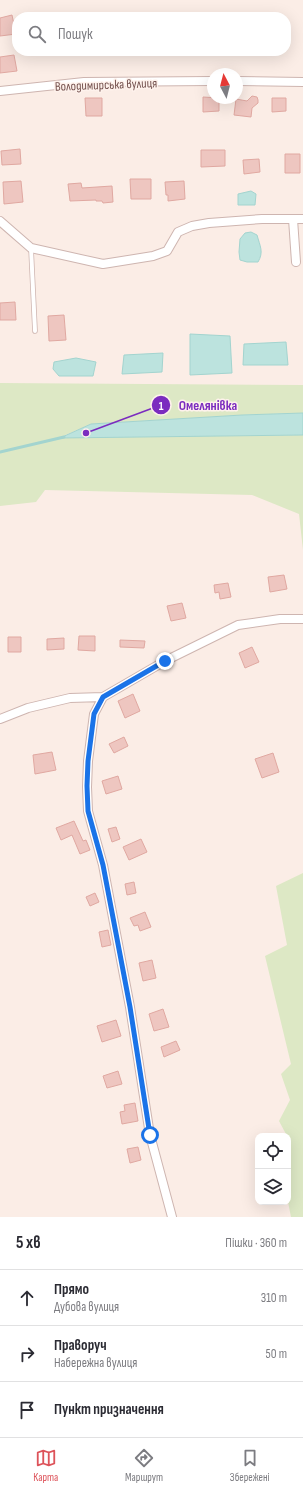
<!DOCTYPE html>
<html lang="uk">
<head>
<meta charset="utf-8">
<style>
  :root { --surface:#fff; --page:#f2f2f3; --text:#2b2b33; --muted:#7c7c81; --line:#e1e1e2; --accent:#dd535a }
  body { margin:0; font-family:"Sofia Sans Condensed",sans-serif; background:var(--page); color:var(--text) }
  .controls { position:absolute; right:12px; bottom:12px; display:grid; overflow:hidden; border-radius:8px; box-shadow:0 4px 16px #0002 }
  .controls button { width:36px; height:36px; display:grid; place-items:center; padding:0; border:0; border-bottom:1px solid var(--line); background:var(--surface); color:var(--text); font:20px sans-serif }
  .compass { position:absolute; left:207px; top:68px; width:36px; height:36px; border-radius:50%; background:var(--surface); box-shadow:0 4px 16px #0002; rotate:353deg }
  .stop { position:absolute; width:12px; height:12px; margin:-9px; border:3px solid #1a73e8; border-radius:50%; background:#fff }
  .stop.end { background:#1a73e8; border-color:#fff; box-shadow:0 1px 4px #0008 }
  .list { margin:0; padding:0; list-style:none }
  h2 { display:flex; justify-content:space-between; align-items:center; height:52px; margin:0; padding:0 16px; font-size:17px }
  h2 small { font-size:13px; font-weight:400; color:var(--muted) }
  .list li { display:grid; grid-template-columns:26px 1fr auto; gap:12px; align-items:center; box-sizing:border-box; height:56px; padding:0 16px; border-top:1px solid var(--line) }
  .list b { display:block; font-size:15px; white-space:nowrap }
  .list p { margin:0; font-size:13px; white-space:nowrap; color:var(--muted) }
  .list em { font-size:13px; font-style:normal; color:var(--muted) }
  .icon { flex:none; width:22px; height:22px; fill:none; stroke:currentColor; stroke-width:2; stroke-linecap:round; stroke-linejoin:round }
  .map { position:relative; flex:none; width:303px; height:1217px; overflow:hidden }
  .search { position:absolute; background:var(--surface); box-shadow:0 4px 16px #0002; left:12px; right:12px; top:12px; height:44px; display:flex; align-items:center; gap:10px; box-sizing:border-box; padding:0 14px; border-radius:16px; color:var(--muted); font-size:15px }
  .sheet { height:220px; background:var(--surface) }
  nav { display:flex; justify-content:space-around; align-items:center; box-sizing:border-box; height:56px; border-top:1px solid var(--line); background:var(--surface); font-size:11px; color:var(--muted) }
  nav a { display:grid; justify-items:center; gap:2px }
  nav .on { color:var(--accent) }
  .map>svg:first-child { display:block }
</style>
</head>
<body>
<div class="map">
<svg width="303" height="1217" viewBox="0 0 303 1217">
  <rect width="100%" height="100%" fill="#fbede6"/>
  <path fill="#dde8c5" d="M0,383L303,385V413L242,415L91,424L61,437L303,435V550L299,514L252,495L45,490L36,502L0,506Z
    M303,873V1217H291L288,1202V1136H287L279,1121L290,1100L281,1074L291,1064L265,956L287,945L276,886Z"/>
  <path fill="#bce3de" stroke="#a3d4cf" d="M251,191L256,194L255,205H238V194Z
    M251,232L257,235C260,246 264,252 258,262H247L240,260L239,252L240,239L245,233Z
    M190,334L230,336L232,373L190,375Z
    M286,342L288,365H243L244,344Z
    M163,353L162,372L122,374L124,355Z
    M76,358L96,362L93,376H59L53,369L54,362Z
    M303,413V435L60,438L91,424L242,415Z"/>
  <g fill="none" stroke-linecap="round" stroke-linejoin="round">
    <path stroke="#a3d4cf" stroke-width="3" d="M0,452L64,437"/>
  </g>
  <path fill="#eec6c0" stroke="#e0a8a1" d="M12,15L16,34L0,36V18Z
    M14,55L17,71L0,73V57Z
    M252,96L257,97L258,100V103L252,108L251,117L234,115L236,99L247,101Z
    M203,97L219,98V111L203,112Z
    M85,98H102V116H86Z
    M272,98H286V111L272,112Z
    M20,149L21,164L2,165L1,151Z
    M201,150H225V166L201,167Z
    M285,154H300V173H285Z
    M259,159L260,172L244,174L243,160Z
    M130,179H151V199H131Z
    M21,181L23,202L4,204L3,182Z
    M184,181L185,199L168,201V195H166L165,182Z
    M81,183L82,188L112,186L113,202L103,203L102,201H96V200L70,201L68,184Z
    M15,302L16,320H0V303Z
    M64,315L66,340L49,341L48,316Z
    M284,575L287,589L270,592L268,577Z
    M228,583L231,597L220,599L219,592L215,593L214,585Z
    M182,603L186,618L171,621L167,606Z
    M79,636H95V651L78,650Z
    M8,637H21V652H8Z
    M64,638V649L47,650V639Z
    M120,640L145,641L144,648L120,647Z
    M252,647L259,662L245,668L239,653Z
    M133,694L140,711L125,718L118,701Z
    M124,737L128,746L114,753L109,744Z
    M52,752L56,770L35,774L33,755Z
    M273,753L279,772L262,778L255,759Z
    M118,776L122,789L106,794L102,781Z
    M74,821L83,841L86,840L90,850L80,854L72,835L61,840L56,828Z
    M116,827L120,839L112,842L108,829Z
    M141,839L147,852L129,860L123,847Z
    M134,882L136,893L127,895L125,884Z
    M95,893L99,902L90,906L86,897Z
    M145,912L151,927L140,931L138,925L134,926L130,918Z
    M108,930L111,945L102,947L99,932Z
    M152,960L156,978L143,981L139,963Z
    M163,1009L169,1027L154,1031L149,1014Z
    M116,1020L121,1036L102,1042L97,1026Z
    M176,1041L180,1050L164,1057L161,1047Z
    M118,1071L122,1084L107,1088L103,1076Z
    M135,1103L138,1121L122,1124L120,1112L125,1111L124,1105Z
    M138,1147L141,1160L130,1163L127,1149Z"/>
  <g fill="none" stroke-linecap="round" stroke-linejoin="round">
    <defs>
      <path id="service" d="M31,248L35,331"/>
      <path id="minor" d="M237,81L303,82
        M0,91L84,82L213,81
        M293,219L296,262
        M0,221L31,248L103,264L153,256L167,251L178,232L192,226L209,223L262,219H303
        M103,697L94,714L88,761L87,787L88,811L103,865L130,1007L150,1135L172,1217
        M0,719L28,708L70,698L103,697L165,661L238,625L280,619H303"/>
    </defs>
    <use href="#service" stroke="#ceb5b0" stroke-width="5.5"/>
    <use href="#minor" stroke="#ceb5b0" stroke-width="10"/>
    <use href="#service" stroke="#fff" stroke-width="4"/>
    <use href="#minor" stroke="#fff" stroke-width="8"/>
  </g>
  <g fill="none" stroke-linecap="round" stroke-linejoin="round">
    <path stroke="#1a73e8" stroke-width="5" d="M150,1135L130,1007L103,865L88,811L87,786L88,761L94,714L103,697L165,661"/>
  </g>
  <g text-anchor="middle" stroke-width="3" stroke-linejoin="round" paint-order="stroke">
    <g font-size="13" fill="#73504d" stroke="#fef2ec">
      <text transform="translate(106 84) rotate(-2)" y="5">Володимирська вулиця</text>
    </g>
  </g>
  <path fill="none" stroke="#7b2cbf" stroke-width="1.5" d="M86 433L161 405"/>
  <g fill="#7b2cbf" stroke="#fef2ec" stroke-width="1.5">
    <circle cx="86" cy="433" r="4"/>
    <circle cx="161" cy="405" r="10"/>
  </g>
  <g font-size="12" text-anchor="middle" font-weight="bold" fill="#fff">
    <text x="161" y="410">1</text>
  </g>
  <g font-size="14" text-anchor="middle" font-weight="bold" fill="#7b2cbf" stroke="#fef2ec" stroke-width="3" stroke-linejoin="round" paint-order="stroke">
    <text x="208" y="410">Омелянівка</text>
  </g>
</svg>
<div class="controls">
<button><svg class="icon" aria-label="locate" viewBox="0 0 24 24"><circle cx="12" cy="12" r="6"/><path d="M12 2v4M12 18v4M2 12h4M18 12h4"/></svg></button>
<button><svg class="icon" aria-label="layers" viewBox="0 0 24 24"><path d="M12 4l9 5-9 5-9-5zM3 14l9 5 9-5"/></svg></button>
</div>
<svg class="compass" viewBox="-18 -18 36 36"><path d="M0-13l5 13h-10z" fill="#e53935"/><path d="M0 13l5-13h-10z" fill="#7c7c81"/></svg>
<div class="stop" style="left:150px;top:1135px"></div>
<div class="stop end" style="left:165px;top:661px"></div>
<div class="search"><svg class="icon" aria-label="search" viewBox="0 0 24 24"><circle cx="10" cy="10" r="6"/><path d="M15 15l6 6"/></svg>Пошук</div>
</div>
<section class="sheet">
<h2>5 хв<small>Пішки · 360 m</small></h2>
<ul class="list">
<li><svg class="icon" aria-label="ahead" viewBox="0 0 24 24"><path d="M12 20V5M6 11l6-6 6 6"/></svg><div><b>Прямо</b><p>Дубова вулиця</p></div><em>310 m</em></li>
<li><svg class="icon" aria-label="right" viewBox="0 0 24 24"><path d="M7 20v-9h11M14 6l5 5-5 5"/></svg><div><b>Праворуч</b><p>Набережна вулиця</p></div><em>50 m</em></li>
<li><svg class="icon" aria-label="arrive" viewBox="0 0 24 24"><path d="M6 21V4h12l-3 4 3 4H6"/></svg><div><b>Пункт призначення</b></div></li>
</ul>
</section>
<nav>
<a class="on"><svg class="icon" aria-label="map" viewBox="0 0 24 24"><path d="M3 6l6-2 6 2 6-2v14l-6 2-6-2-6 2zM9 4v14M15 6v14"/></svg>Карта</a>
<a><svg class="icon" aria-label="directions" viewBox="0 0 24 24"><path d="M12 3l9 9-9 9-9-9zM9 14v-3h6M13 9l2 2-2 2"/></svg>Маршрут</a>
<a><svg class="icon" aria-label="saved" viewBox="0 0 24 24"><path d="M7 4h10v16l-5-4-5 4z"/></svg>Збережені</a>
</nav>
</body>
</html>
